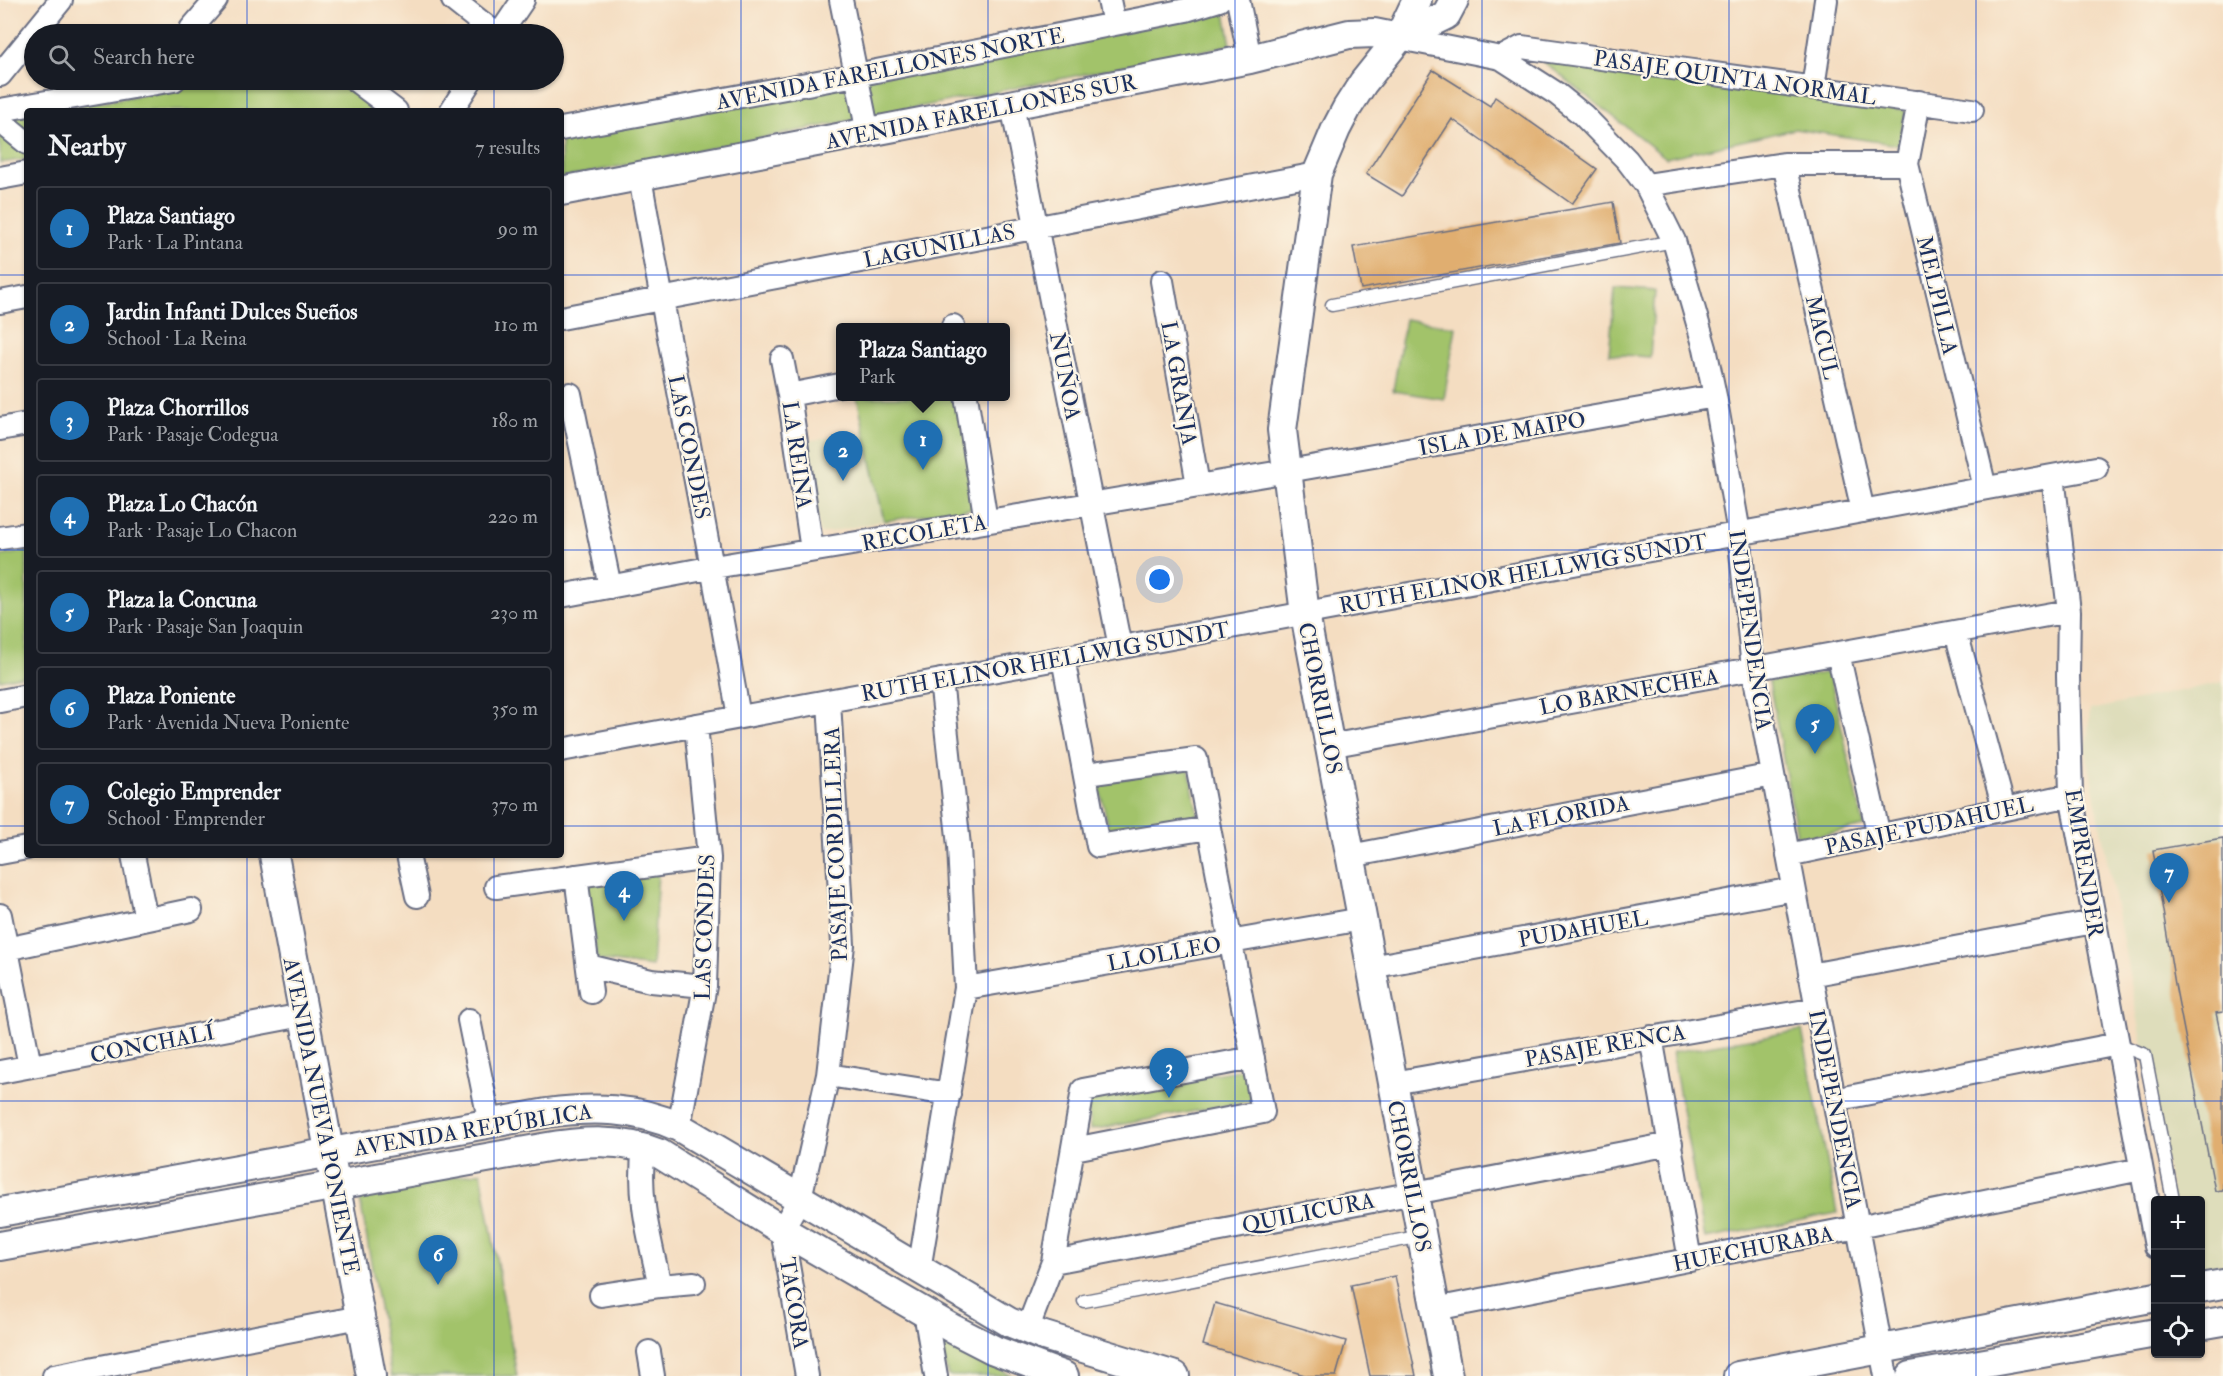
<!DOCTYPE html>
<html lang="en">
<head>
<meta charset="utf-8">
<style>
  :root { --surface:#171b24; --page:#20242c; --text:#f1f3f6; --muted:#9ea1a6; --line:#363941; --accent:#1f6fb2 }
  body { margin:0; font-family:"IM FELL Double Pica",serif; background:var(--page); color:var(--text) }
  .controls { position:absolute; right:18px; bottom:18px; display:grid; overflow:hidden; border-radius:6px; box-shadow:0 2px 4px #0004 }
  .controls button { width:54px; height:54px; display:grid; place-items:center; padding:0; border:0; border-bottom:2px solid var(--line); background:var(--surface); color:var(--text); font:30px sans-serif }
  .you { position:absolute; left:1160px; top:580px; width:21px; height:21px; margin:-15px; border:4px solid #fff; border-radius:50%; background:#1a73e8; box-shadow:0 0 0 9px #1a73e833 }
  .badge { display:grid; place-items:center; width:39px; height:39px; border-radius:50%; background:var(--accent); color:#fff; font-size:20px; font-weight:700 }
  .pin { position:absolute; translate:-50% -50px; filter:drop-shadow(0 2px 3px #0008) }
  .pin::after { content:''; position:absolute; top:32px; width:21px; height:18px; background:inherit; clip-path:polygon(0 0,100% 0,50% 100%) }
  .popup { position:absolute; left:836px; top:323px; width:174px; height:78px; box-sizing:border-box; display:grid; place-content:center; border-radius:6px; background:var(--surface); filter:drop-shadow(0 2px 4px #0005); font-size:20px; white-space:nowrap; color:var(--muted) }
  .popup b { font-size:22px; color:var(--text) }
  .popup::after { content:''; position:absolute; left:50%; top:100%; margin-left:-12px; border:12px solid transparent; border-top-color:var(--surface) }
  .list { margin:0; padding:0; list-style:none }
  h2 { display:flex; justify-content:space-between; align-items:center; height:78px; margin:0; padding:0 24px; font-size:26px }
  h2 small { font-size:20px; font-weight:400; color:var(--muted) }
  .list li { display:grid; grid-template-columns:39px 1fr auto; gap:18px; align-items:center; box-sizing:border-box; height:84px; margin:0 12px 12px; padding:0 12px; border:2px solid var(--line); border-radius:6px }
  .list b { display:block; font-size:22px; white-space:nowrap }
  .list p { margin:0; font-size:20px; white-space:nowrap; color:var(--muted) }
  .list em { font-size:20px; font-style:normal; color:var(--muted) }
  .icon { flex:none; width:33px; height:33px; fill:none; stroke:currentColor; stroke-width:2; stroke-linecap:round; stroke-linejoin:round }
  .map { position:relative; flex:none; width:2223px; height:1376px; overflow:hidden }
  .search { position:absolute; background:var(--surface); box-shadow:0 2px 4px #0004; left:24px; top:24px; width:540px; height:66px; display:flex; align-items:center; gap:15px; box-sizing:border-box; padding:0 21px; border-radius:33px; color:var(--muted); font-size:22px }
  .panel { position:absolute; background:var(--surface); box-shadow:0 2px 4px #0004; left:24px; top:108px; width:540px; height:750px; border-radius:6px }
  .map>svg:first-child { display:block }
</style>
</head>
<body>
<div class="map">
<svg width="2223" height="1376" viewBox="0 0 2223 1376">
  <rect width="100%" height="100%" fill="#fcf5e5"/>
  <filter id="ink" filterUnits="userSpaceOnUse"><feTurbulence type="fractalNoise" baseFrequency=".0167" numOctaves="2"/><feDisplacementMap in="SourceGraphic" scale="12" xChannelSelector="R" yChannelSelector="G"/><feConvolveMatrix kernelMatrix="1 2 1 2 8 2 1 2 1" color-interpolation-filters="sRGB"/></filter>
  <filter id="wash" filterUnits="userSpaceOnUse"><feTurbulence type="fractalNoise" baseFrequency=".008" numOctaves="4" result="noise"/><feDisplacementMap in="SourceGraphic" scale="24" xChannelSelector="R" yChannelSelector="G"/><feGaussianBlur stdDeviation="1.35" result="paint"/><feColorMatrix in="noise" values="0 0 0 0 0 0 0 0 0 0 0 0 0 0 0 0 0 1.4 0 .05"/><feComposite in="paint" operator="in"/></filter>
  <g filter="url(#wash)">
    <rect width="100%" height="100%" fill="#f4ddc1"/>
    <path fill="#deddbb" d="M865,434L884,521L820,534L803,441Z
      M2223,682V1265L2201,1269L2200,1200H2173L2086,751L2090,710Z"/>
    <path fill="#a2c36b" stroke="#5e7964" stroke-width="1.5" d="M1225,12L1231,45L561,178V135Z
      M1541,60L1906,111L1898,145L1795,129L1666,158Z
      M227,80H335L377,111H48Z
      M27,115V159L0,163V119Z
      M1615,288L1655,291L1650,357L1609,354Z
      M1405,319L1456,327L1444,399L1393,391Z
      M857,397H957L981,507L884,521Z
      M27,551V675L0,680V556Z
      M1829,672L1864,826L1798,840L1769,682Z
      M1189,769L1198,816L1109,829L1098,782Z
      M658,873L652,967L597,960L587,882Z
      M1802,1030L1837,1213L1705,1239L1672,1052Z
      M1244,1069L1252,1101L1090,1130L1087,1095Z
      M481,1172L517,1376H391L359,1194Z
      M939,1337L1010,1375L1013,1376H948Z"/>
    <g id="blocks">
      <path fill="#e0ae70" d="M1433,70L1490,106L1495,97L1597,169L1572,204L1452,119L1402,196L1366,174Z
        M1613,202L1620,243L1361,289L1353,247Z
        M2223,838V1012L2216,1013L2223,1045V1190L2215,1191L2175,984L2153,850Z
        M1395,1276L1416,1376H1370L1351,1285Z
        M1215,1303L1346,1341L1336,1376H1308L1203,1345Z"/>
    </g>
  </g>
  <g filter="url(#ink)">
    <use href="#blocks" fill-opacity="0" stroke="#676c81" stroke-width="1.5"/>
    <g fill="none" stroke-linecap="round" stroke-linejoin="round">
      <defs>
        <path id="service" d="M1332,305L1674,241
          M2118,1044L2145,1055L2173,1200
          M1084,1301L1422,1236"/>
        <path id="minor" d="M453,0L496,34
          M841,0L868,133
          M1109,0L1114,24
          M1238,0L1250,59
          M191,34V29L216,0
          M500,34L523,0
          M1399,38L1501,58L1557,94L1583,115L1627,160L1646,185L1674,241L1705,348L1715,396L1739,533L1753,668L1886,1376
          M1501,58L1522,47L1972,110
          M0,75L61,0
          M355,80L396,111
          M1813,88L1826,0
          M1919,102L1907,164L1985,488
          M1012,105L1120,647
          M0,110L174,80
          M451,111L471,80
          M0,121L27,143
          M561,129L856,75L1186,10L1219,0
          M1784,164L1863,511
          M640,177C671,357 708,537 739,717
          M0,178L27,173
          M1646,185L1784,164H1907
          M1162,281L1198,485
          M0,302L27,297
          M561,318L1317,174
          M953,326V328
          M782,359L789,395L812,550
          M570,394L610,587
          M789,395L840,385
          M966,396L986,521
          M0,429L27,424
          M2053,476L2069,611L2068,676L2071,795L2156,1246
          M0,538L27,534
          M561,596L714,567L1288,471L1715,396
          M1956,632L2004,809
          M1838,653L1879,836
          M1063,658L1098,846L1209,828
          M0,701L27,696
          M1329,746L2069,611
          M561,750L2096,468
          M0,853L27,848
          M133,855L146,919
          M408,855L417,896
          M1788,855L2071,795
          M1350,856L1773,775
          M576,876L591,992
          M496,887L709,858
          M0,915L30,1066
          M6,949L191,910
          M588,966L651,981L705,986
          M1371,967L1794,889
          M1810,975L2094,922
          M966,988L1362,919
          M469,1020L490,1124
          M1651,1037L1690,1260
          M0,1072L303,1015
          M828,1075L949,1094
          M1393,1083L1817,1009
          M1834,1100L2118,1044
          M679,1127L705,986L709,858L696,725
          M1074,1149L1263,1112L1196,759L1086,774
          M1053,1262L1671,1144
          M919,1270L966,988L959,846L941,680
          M660,1286L694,1283
          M601,1295L660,1286C650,1240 637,1196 644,1148
          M1435,1309L1858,1227L2141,1169
          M925,1312L936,1376
          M1027,1330L1053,1262L1083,1090L1253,1058
          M649,1352L653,1376
          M54,1376L360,1317
          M807,1376L782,1230L800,1198L828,1075L843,945L829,701"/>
        <path id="tertiary" d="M1417,0L1399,38L1363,83L1347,108L1336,129L1317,174L1282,430L1305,614L1448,1376
          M1399,38L1446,15L1454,0
          M561,191L1250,59L1349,34L1374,33L1399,38
          M274,855L371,1376
          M0,1212L547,1113C592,1107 636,1107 679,1127L1009,1322L1041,1335L1175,1376
          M0,1246L542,1148C582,1141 622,1138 660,1154L782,1230L953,1329L994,1350L1064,1376
          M2200,1288L2223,1284
          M2200,1325L2223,1321
          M1738,1376L2156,1297
          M1911,1376L2156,1333"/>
      </defs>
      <use href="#service" stroke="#676c81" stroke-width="15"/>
      <use href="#minor" stroke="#676c81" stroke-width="26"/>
      <use href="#tertiary" stroke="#676c81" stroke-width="32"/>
      <use href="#service" stroke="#fff" stroke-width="12"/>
      <use href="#minor" stroke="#fff" stroke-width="22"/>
      <use href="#tertiary" stroke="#fff" stroke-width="28"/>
    </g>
  </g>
  <path fill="none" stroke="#1d4ed8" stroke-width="1.5" stroke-opacity="0.55" d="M247,0V34M494,0V34M741,0V1376M988,0V1376M1235,0V1376M1482,0V1376M1729,0V1376M1976,0V1376M247,80V111M494,80V111M0,275H27M561,275H2223M0,550H27M561,550H2223M0,826H27M561,826H2223M247,855V1376M494,855V1376M0,1101H2223"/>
  <g text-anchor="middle" stroke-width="4.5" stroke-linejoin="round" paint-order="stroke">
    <g font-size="22" fill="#1b2f5e" stroke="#fcf5e5">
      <text transform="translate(890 68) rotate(-11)" y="8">AVENIDA FARELLONES NORTE</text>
      <text transform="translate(1735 77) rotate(8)" y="8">PASAJE QUINTA NORMAL</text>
      <text transform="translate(981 111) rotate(-11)" y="8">AVENIDA FARELLONES SUR</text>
      <text transform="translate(939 245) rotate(-11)" y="8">LAGUNILLAS</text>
      <text transform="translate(1938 295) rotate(77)" y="8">MELPILLA</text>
      <text transform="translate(1823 337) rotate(77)" y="8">MACUL</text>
      <text transform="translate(1066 376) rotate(79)" y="8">ÑUÑOA</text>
      <text transform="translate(1180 383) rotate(80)" y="8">LA GRANJA</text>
      <text transform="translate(1502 433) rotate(-10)" y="8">ISLA DE MAIPO</text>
      <text transform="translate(690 447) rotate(79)" y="8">LAS CONDES</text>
      <text transform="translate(798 455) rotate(82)" y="8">LA REINA</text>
      <text transform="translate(924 532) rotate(-10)" y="8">RECOLETA</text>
      <text transform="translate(1523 573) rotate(-10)" y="8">RUTH ELINOR HELLWIG SUNDT</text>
      <text transform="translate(1751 630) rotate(82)" y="8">INDEPENDENCIA</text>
      <text transform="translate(1045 661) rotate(-10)" y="8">RUTH ELINOR HELLWIG SUNDT</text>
      <text transform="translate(1629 691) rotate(-10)" y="8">LO BARNECHEA</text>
      <text transform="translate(1321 698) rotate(79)" y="8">CHORRILLOS</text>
      <text transform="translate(1561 815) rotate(-11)" y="8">LA FLORIDA</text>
      <text transform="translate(1929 825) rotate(-12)" y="8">PASAJE PUDAHUEL</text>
      <text transform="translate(835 844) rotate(-92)" y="8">PASAJE CORDILLERA</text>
      <text transform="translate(2085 863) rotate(81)" y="8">EMPRENDER</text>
      <text transform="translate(704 927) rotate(-88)" y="8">LAS CONDES</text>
      <text transform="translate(1583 928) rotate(-10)" y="8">PUDAHUEL</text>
      <text transform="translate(1164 953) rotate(-10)" y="8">LLOLLEO</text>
      <text transform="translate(152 1043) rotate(-11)" y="8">CONCHALÍ</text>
      <text transform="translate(1605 1045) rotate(-10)" y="8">PASAJE RENCA</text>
      <text transform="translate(1836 1109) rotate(79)" y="8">INDEPENDENCIA</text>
      <text transform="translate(322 1116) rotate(79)" y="8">AVENIDA NUEVA PONIENTE</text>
      <text transform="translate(473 1129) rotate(-9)" y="8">AVENIDA REPÚBLICA</text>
      <text transform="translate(1410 1176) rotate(79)" y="8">CHORRILLOS</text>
      <text transform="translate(1308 1212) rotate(-11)" y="8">QUILICURA</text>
      <text transform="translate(1753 1248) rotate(-11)" y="8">HUECHURABA</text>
      <text transform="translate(795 1303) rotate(81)" y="8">TACORA</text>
    </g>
  </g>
</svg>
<div class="controls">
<button>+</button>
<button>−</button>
<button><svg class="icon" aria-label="locate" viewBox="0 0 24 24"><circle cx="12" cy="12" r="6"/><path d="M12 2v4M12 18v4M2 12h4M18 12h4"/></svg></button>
</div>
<div class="you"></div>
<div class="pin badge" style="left:923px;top:470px">1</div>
<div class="popup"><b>Plaza Santiago</b>Park</div>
<div class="pin badge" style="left:843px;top:481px">2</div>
<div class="pin badge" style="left:1169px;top:1098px">3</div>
<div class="pin badge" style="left:624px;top:921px">4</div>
<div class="pin badge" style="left:1815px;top:754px">5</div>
<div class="pin badge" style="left:438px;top:1285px">6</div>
<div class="pin badge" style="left:2169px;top:903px">7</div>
<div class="search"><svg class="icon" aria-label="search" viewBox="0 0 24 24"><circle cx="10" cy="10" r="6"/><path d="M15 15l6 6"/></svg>Search here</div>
<section class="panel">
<h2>Nearby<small>7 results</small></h2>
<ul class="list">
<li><span class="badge">1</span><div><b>Plaza Santiago</b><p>Park · La Pintana</p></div><em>90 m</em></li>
<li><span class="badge">2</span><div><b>Jardin Infanti Dulces Sueños</b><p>School · La Reina</p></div><em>110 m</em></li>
<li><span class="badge">3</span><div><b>Plaza Chorrillos</b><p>Park · Pasaje Codegua</p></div><em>180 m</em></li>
<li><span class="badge">4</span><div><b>Plaza Lo Chacón</b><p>Park · Pasaje Lo Chacon</p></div><em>220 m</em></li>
<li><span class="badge">5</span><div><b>Plaza la Concuna</b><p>Park · Pasaje San Joaquin</p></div><em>230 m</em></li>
<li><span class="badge">6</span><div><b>Plaza Poniente</b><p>Park · Avenida Nueva Poniente</p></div><em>350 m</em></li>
<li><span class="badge">7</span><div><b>Colegio Emprender</b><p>School · Emprender</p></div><em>370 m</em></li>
</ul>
</section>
</div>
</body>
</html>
